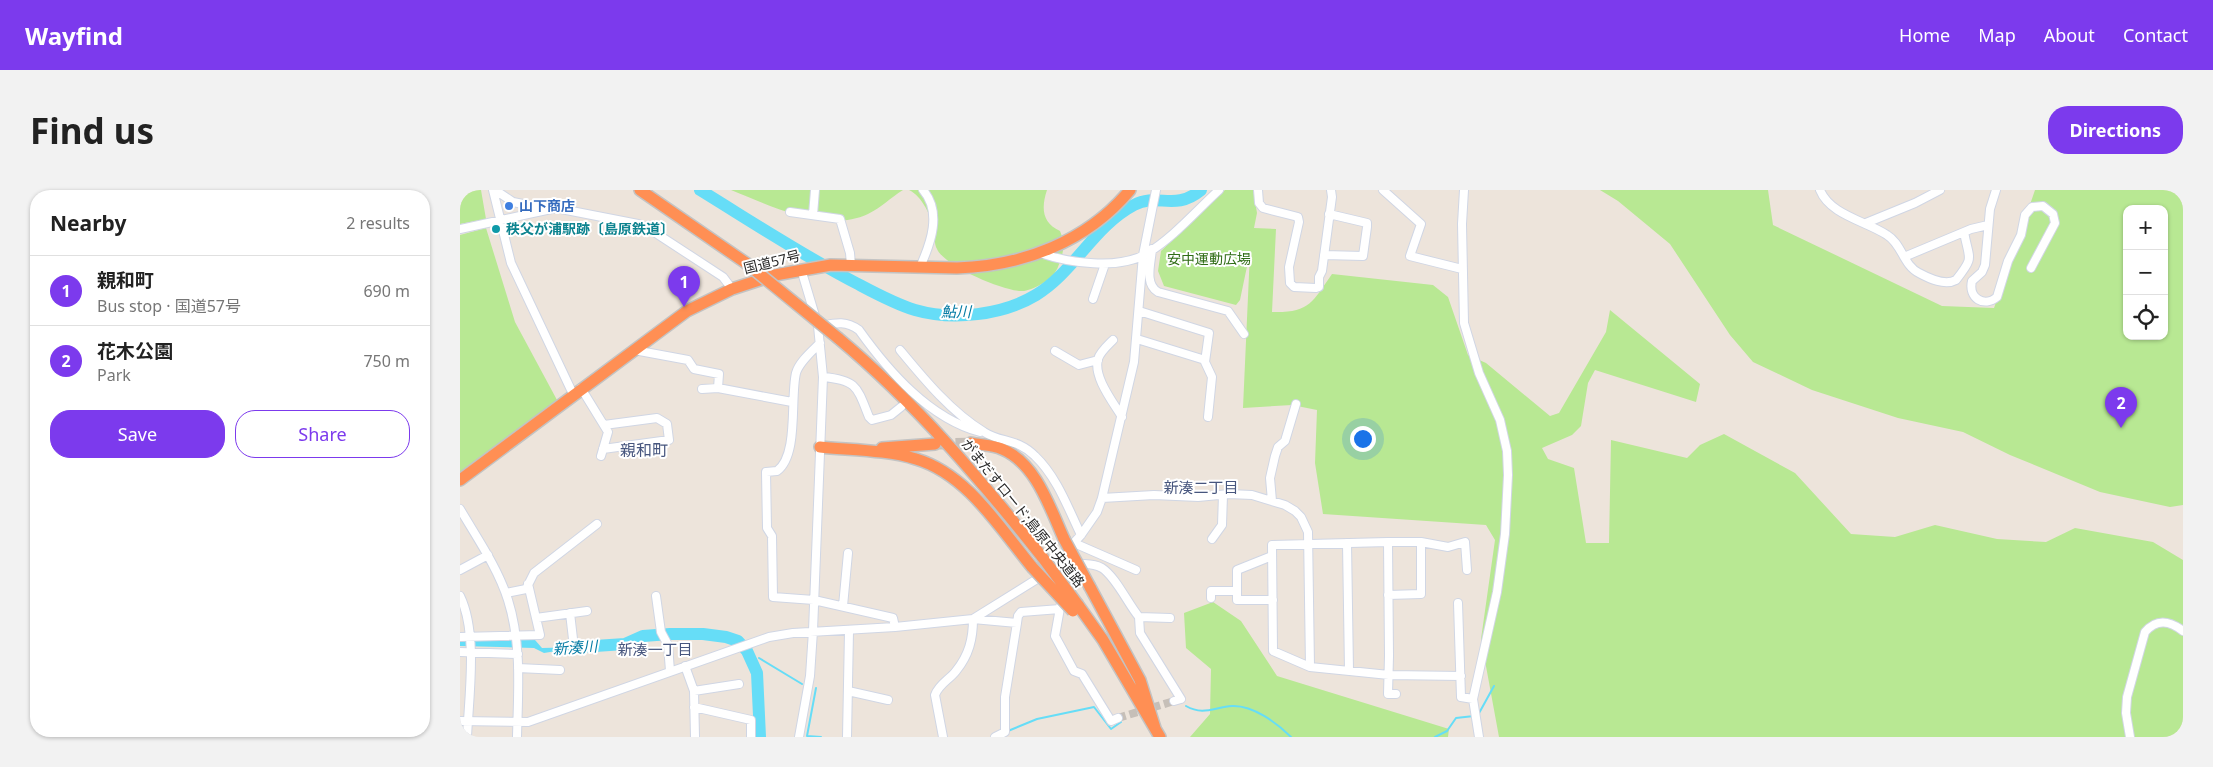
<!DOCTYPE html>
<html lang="en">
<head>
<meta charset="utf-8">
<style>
  :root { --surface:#fff; --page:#f2f2f2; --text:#222; --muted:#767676; --line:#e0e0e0; --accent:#7c3aed }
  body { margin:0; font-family:"Noto Sans","Noto Sans JP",sans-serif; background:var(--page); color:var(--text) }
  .controls { position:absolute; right:15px; top:15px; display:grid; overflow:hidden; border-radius:10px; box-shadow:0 1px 4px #0004 }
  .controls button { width:45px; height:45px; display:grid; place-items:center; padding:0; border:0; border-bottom:1px solid var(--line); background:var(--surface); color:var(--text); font:25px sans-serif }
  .you { position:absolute; left:902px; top:248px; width:18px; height:18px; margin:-12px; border:4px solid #fff; border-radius:50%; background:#1a73e8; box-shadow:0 0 0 8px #1a73e833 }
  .badge { display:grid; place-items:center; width:32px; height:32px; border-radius:50%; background:var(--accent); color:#fff; font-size:16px; font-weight:700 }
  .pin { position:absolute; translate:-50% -41px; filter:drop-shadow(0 1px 2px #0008) }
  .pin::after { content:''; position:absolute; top:26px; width:18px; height:15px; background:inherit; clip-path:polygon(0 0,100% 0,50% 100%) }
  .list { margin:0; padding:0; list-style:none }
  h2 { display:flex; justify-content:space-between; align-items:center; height:65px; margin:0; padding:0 20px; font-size:21px }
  h2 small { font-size:16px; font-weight:400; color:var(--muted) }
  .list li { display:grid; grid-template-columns:32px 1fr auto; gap:15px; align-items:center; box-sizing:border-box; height:70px; padding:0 20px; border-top:1px solid var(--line) }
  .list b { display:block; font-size:19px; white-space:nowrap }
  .list p { margin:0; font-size:16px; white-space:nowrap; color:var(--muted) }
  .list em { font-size:16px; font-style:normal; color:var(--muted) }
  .actions { display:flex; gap:10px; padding:15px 20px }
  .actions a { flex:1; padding:11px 0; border:1px solid var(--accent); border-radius:20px; text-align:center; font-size:18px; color:var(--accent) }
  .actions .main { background:var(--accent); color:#fff }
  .icon { flex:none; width:28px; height:28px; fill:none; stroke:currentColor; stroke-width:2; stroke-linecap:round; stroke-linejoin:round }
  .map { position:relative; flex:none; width:1723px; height:547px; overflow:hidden; border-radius:20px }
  header { display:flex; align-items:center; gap:30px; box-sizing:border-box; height:70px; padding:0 25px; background:var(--accent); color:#fff }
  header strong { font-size:24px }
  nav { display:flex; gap:28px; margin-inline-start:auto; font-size:18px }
  .intro { display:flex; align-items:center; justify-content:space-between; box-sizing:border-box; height:120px; padding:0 30px }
  h1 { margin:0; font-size:35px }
  .button { padding:12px 22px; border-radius:20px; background:var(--accent); color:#fff; font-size:18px; font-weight:700 }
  main { display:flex; gap:30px; padding:0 30px }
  aside { flex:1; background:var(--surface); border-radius:20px; box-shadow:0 1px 4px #0004 }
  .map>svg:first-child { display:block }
</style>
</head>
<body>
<header>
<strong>Wayfind</strong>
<nav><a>Home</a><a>Map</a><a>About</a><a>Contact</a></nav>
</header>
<div class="intro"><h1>Find us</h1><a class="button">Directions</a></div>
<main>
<aside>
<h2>Nearby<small>2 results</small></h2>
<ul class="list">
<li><span class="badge">1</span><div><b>親和町</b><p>Bus stop · 国道57号</p></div><em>690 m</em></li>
<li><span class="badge">2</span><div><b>花木公園</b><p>Park</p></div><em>750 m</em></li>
</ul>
<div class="actions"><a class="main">Save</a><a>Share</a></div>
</aside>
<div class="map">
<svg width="1723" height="547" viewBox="0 0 1723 547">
  <rect width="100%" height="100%" fill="#ede4db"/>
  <path fill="#b8e893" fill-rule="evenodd" d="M0,0H21L26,29L0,34Z
    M271,0H443C430,8 422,17 408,24C365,44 311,16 271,0Z
    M449,0H587C581,18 582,33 600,41C606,55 603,64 598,77C594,88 576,99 564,101C547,103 484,76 477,59C474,54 475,46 474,41C472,27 462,6 449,0Z
    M765,0H793L797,23L794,38L816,39L812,122C849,123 852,113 872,84L973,95L988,107L1008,165L1026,173L1090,226L1099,223L1146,142L1150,120L1240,194L1236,212L1135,180L1128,193L1121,236L1112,245L1082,258L1088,269L1114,278L1126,353H1149L1151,250L1227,268L1240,255L1264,244L1335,283L1391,344L1435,347L1475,335L1537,349L1586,352L1615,338L1693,352L1723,370V547H1039L1021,449L1035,350L1026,335L863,324L855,273L857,220L832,215L783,218L790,62L780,110L776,115L704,96L698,81L701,61Z
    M1140,0H1308L1313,35L1482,116L1534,118L1575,0H1723V315L1710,317L1640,302L1550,265L1503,242L1438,228L1352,200L1293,172L1270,145L1210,54L1158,11ZM1667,19H1704V146H1667Z
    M26,38L55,132L97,210L0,284V45Z
    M753,412L781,431L817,486L989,539L988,547H730L750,524L751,479L726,458L724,423Z"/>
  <path fill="#66ddf7" d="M0,450H75L82,458L121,457L84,463L74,458L0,456Z"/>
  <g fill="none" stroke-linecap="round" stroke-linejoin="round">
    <path stroke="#66ddf7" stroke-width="2" d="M287,461L290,463
      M299,468L342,494
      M356,498L347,546L361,547
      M726,516C743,526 755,517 772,516C793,515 817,533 831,547
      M1018,525L1034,496
      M548,541L577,529L634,517L651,539L661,532
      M975,547L987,541L996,528L1014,526"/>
    <path stroke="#66ddf7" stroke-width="12" d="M240,0C292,32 342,65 396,93C415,103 435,114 455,120C493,131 543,125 576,105C614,82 634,36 674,15C698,2 714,22 741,0
      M105,458L165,454L183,446L210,444H243L266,447L278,451L287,461L297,483L300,547"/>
    <path stroke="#c6bfb8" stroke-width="8" stroke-dasharray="8 4" stroke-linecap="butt" d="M443,215L459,198
      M658,528L714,511"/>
    <path stroke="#c6bfb8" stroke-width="11" stroke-dasharray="11 5.5" stroke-linecap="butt" d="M479,254L511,253"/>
    <defs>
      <path id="minor" d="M33,0L51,73L113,204
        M35,0L53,12L83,18
        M798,0L799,13L803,18L838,27L839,32L829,77L830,93L834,97L856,98L859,97V87L862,81L872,7L871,0
        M923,0L961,34L950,66L1002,79
        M1004,0L1002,34L1004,133L1019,183L1040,230L1047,261L1048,285L1045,344L1037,402L1013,509L1019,547
        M1360,0C1370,25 1406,31 1427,45C1442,54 1443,75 1459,83C1470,89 1485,96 1496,90C1515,66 1509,70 1504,42
        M1536,0L1530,19L1525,75L1522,82L1512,91C1508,108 1524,118 1537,107L1548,71L1561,45L1565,25L1572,17L1583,16L1593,24L1595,33L1571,78
        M330,22L380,29L390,63L391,75
        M353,25L355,0
        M1406,33L1455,13L1480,0
        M0,39L96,18L178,34L188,38L263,87L272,99
        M692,59C691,73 684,94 698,102L768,121L784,144
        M580,63C609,73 658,80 686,64C713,48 736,21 759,0
        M864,65L903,66L907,37V33L869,24
        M1444,67L1511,39L1528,35
        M460,77C471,53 482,22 463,0
        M633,109L645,74
        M679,121L749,143L745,172L752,187L748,227
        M360,136C375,133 386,130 399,140C429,182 469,228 520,242
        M677,149L745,170
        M653,150C648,155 640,162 638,169C633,187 653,212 662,227
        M360,153C352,161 339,172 336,183C330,208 339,265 317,281L306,282L307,338L312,346L313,407L354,410L433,428L435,437
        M174,160L228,170L234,179L259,184L258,198L332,212
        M440,160C464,189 491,222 524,242C541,253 557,248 575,266C597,287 608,318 621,345
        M595,161L619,175L638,170
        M363,187C397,190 397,197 409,227L412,230L431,225L441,217
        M121,198L148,242L141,266
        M242,199L258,198
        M143,259L209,250L207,234L197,228L144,235
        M642,308L694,305L738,307L769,304L792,305L825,315L835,321L841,327L848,342L850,477
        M812,311L810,288L815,266L818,257L825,251L836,214
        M0,319C17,348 38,378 48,410C62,454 58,502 57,547
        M752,349L762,335L763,305
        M928,352H961V404L928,405
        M961,352L988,357L1005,352L1007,380
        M614,353L676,380
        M887,353L889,481
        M812,366L777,380V410H813
        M602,367C619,379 627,370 642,378C656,387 668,414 679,427L680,443L721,509L714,511
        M0,380L28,365
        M46,403L66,399L74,383L137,334
        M0,406C18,443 9,505 7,547
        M196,406L201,442L208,455L210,481
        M602,407L595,446L614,481L622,484L651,531L658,528
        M751,408V401H777
        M998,413L1001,507L1013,509
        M383,416L388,363
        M110,423L113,449
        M679,427L710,428
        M76,428L127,421
        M513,429L557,433L545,507V542L535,547
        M557,433L558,426L561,422L600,419
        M0,447L80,445L68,394
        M0,462L58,464
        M225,476L234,501L279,494
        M58,478L100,480
        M234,501L235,547
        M388,501L428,510
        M936,504H928L929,466L928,352L812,355L813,461L850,477L929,485L1001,486
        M234,517L291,530V547
        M0,531L68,532L309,447L333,443L435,437L513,429L585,384L621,345L637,322L642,308L674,172L683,65L696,0
        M339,547L350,486L353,441L363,187L358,136L341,79
        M387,547L389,441
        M483,547L475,505C479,494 489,490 496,481C509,465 513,449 513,429
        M1670,547L1666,523L1667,507L1685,442C1697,428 1710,431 1723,441"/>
      <path id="highway" d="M180,0L286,73
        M378,148C456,213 520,289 583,368
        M511,253C520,255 533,255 542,259C576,273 590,318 604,349
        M360,257C390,260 428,260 456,269C507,284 539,337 572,377
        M422,258L475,254
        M0,290L227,121L272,99L315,85L371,75L497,78C562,76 627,52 670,0
        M630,397L680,490L695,538
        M618,415L643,450L700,547"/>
    </defs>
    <use href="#minor" stroke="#d0d6e4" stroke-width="10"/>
    <use href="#highway" stroke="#c3c3c3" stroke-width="14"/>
    <use href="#minor" stroke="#fff" stroke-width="8"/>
    <use href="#highway" stroke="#ff8f54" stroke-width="11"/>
    <defs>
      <path id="highway-bridge" d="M286,73L378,148
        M604,349L630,397
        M583,368L618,415
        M572,377L613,421"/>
    </defs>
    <use href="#highway-bridge" stroke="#c3c3c3" stroke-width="14" stroke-linecap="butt"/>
    <use href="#highway-bridge" stroke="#ff8f54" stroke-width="11"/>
  </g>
  <circle fill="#3f7fe0" stroke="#fff" stroke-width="2" cx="49" cy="16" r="5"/>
  <circle fill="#0f9aa8" stroke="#fff" stroke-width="2" cx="36" cy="39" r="5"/>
  <g text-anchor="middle" stroke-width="4" stroke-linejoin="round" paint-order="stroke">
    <g font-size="14" font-weight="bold" fill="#366cbe" stroke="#fff" text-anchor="start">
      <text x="59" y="21">山下商店</text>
    </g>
    <g font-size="14" font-weight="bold" fill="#0d838f" stroke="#fff" text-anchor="start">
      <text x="46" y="44">秩父が浦駅跡〔島原鉄道〕</text>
    </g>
    <g font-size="14" fill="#2f6c15" stroke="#fff">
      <text x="749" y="74">安中運動広場</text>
    </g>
    <g font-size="14" fill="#2a2a2a" stroke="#fff">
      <text transform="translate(312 72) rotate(-14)" y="5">国道57号</text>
      <text transform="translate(563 323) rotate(51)" y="5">がまだすロード;島原中央道路</text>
    </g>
    <g font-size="15" font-style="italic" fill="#047ba4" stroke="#fff">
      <text x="496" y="127">鮎川</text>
      <text transform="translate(115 458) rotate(-4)" y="5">新湊川</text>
    </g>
    <g font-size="15" fill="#47567e" stroke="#fff">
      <text x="741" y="303">新湊二丁目</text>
      <text x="195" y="465">新湊一丁目</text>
    </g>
    <g font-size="16" fill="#47567e" stroke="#fff">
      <text x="184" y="266">親和町</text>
    </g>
  </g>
</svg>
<div class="controls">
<button>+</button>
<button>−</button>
<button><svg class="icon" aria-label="locate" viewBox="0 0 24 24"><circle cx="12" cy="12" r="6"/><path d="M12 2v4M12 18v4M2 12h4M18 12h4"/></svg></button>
</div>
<div class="you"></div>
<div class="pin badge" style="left:224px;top:117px">1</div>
<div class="pin badge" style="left:1661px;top:238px">2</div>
</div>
</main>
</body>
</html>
